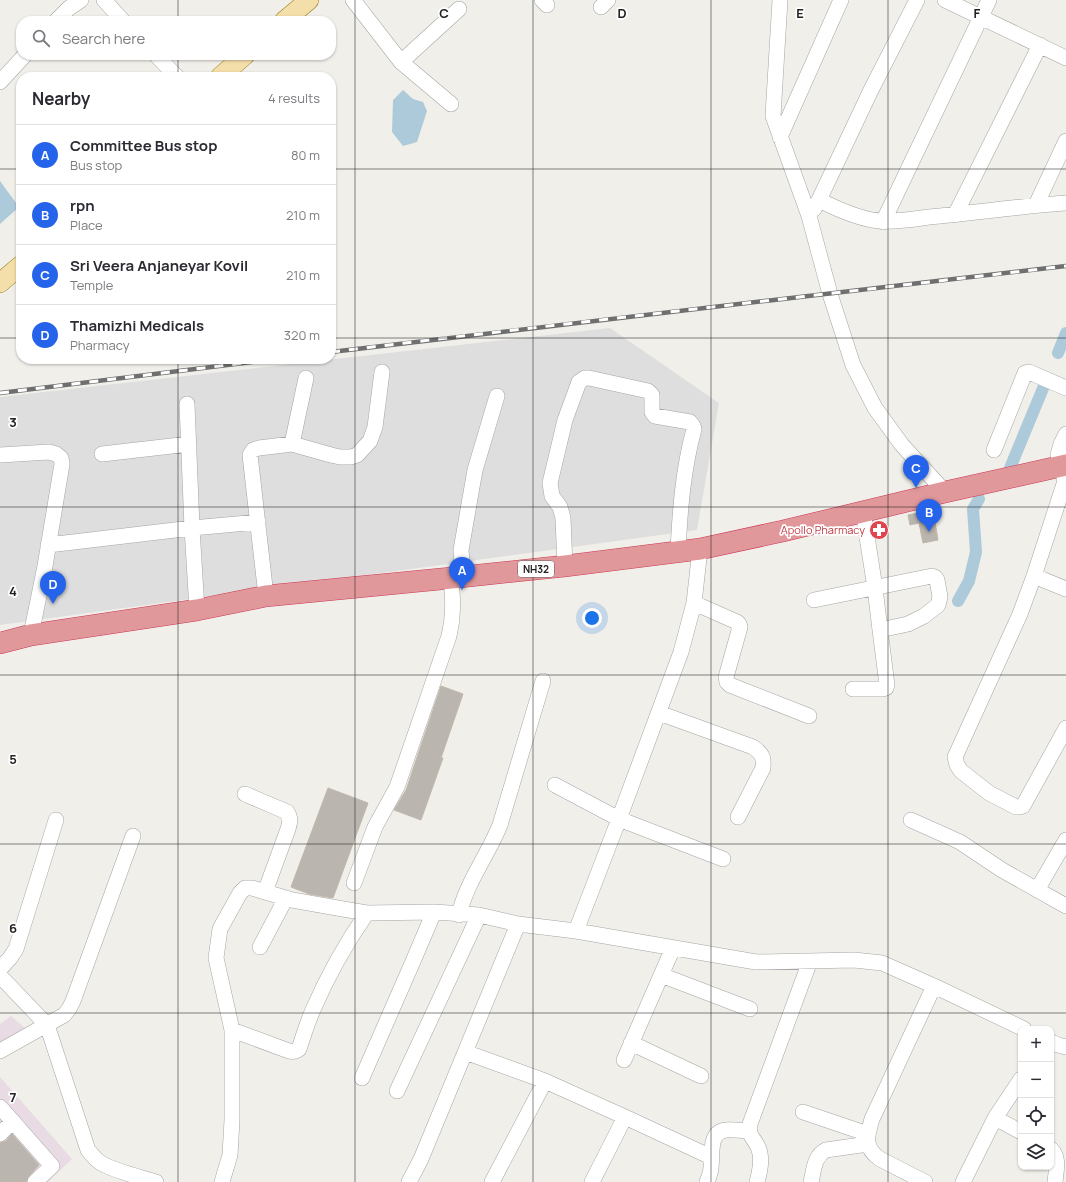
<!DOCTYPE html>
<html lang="en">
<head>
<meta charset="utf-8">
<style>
  :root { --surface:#fff; --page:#f2f2f3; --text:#2b2b33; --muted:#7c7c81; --line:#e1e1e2; --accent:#2563eb }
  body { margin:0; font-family:Manrope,sans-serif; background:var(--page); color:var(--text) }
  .controls { position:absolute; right:12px; bottom:12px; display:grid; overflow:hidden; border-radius:8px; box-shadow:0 1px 3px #0004 }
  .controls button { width:36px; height:36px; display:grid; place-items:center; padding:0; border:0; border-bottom:1px solid var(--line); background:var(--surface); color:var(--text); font:20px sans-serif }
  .you { position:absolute; left:592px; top:618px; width:14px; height:14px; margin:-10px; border:3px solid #fff; border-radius:50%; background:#1a73e8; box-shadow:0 0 0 6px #1a73e833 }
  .badge { display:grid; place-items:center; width:26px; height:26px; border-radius:50%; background:var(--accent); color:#fff; font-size:13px; font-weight:700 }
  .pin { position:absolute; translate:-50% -33px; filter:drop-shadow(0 1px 2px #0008) }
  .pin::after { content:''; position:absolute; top:21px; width:14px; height:12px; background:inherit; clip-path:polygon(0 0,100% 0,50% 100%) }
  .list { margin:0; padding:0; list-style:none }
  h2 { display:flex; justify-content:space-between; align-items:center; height:52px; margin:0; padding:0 16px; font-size:17px }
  h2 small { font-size:13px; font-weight:400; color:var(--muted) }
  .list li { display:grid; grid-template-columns:26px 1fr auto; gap:12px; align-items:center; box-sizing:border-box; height:60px; padding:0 16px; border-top:1px solid var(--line) }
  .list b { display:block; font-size:15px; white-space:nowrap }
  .list p { margin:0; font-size:13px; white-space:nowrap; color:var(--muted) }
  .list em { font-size:13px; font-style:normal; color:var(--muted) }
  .icon { flex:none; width:22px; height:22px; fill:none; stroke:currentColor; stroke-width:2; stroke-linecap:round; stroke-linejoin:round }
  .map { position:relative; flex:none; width:1066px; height:1182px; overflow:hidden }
  .search { position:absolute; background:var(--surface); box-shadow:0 1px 3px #0004; left:16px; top:16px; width:320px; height:44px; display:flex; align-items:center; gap:10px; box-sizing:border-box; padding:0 14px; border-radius:16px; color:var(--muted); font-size:15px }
  .panel { position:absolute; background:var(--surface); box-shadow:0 1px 3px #0004; left:16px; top:72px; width:320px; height:292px; border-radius:16px }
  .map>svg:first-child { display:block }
</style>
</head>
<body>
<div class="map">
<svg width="1066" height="1182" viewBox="0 0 1066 1182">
  <rect width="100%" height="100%" fill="#f1efe9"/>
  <path fill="#dfdede" d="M610,328L719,403L697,530L0,625V397Z"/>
  <path fill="#e9dbe4" d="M11,1016L26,1029L0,1055V1024Z
    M0,1077L72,1159L48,1182H0Z"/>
  <path fill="#adcada" d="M403,90L413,99L423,102L427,111L417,142L403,146L392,132L393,100Z
    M0,181L19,207L0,224Z"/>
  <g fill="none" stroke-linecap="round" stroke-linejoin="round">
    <path stroke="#adcada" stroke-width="12" d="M1058,353L1066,333
      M1010,468L1044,386
      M958,601L969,581L976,552L973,509L979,499"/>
  </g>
  <path fill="#bab5ae" stroke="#c1b8ac" d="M933,510L938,540L923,543L919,523L910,525L908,515Z
    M441,686L463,694L441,758H443L421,820L394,810L406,790Z
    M328,788L368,803L333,898L309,894L291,887Z
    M12,1134L39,1165L29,1176L26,1182H0V1143L6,1141Z"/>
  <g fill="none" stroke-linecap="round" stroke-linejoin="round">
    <defs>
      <path id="minor" d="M104,0L123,21
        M353,0L401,62L451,104
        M542,0L547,5
        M780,0L773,116L809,216L830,294L853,365L875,408L902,445L945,492
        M945,0L1066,58
        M601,7L608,0
        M56,21L69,8L81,0
        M156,55L177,77
        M401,62L459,9
        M0,82L25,55
        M780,137L841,0
        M819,200C837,209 863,221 883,221C896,222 915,219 929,217C975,213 1020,206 1066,203
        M1036,205L1066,141
        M814,209L819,200L871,90L917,0
        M955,215L1040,45
        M883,222L989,0
        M187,404L192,528L197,610
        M1066,434L1061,444L1058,455L1065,481L1034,576L1020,614L955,757L957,765L961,771L989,793L1016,807H1020L1023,806L1066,728
        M292,444L306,378
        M994,450L1025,373L1029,372L1066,388
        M102,454L189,444
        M0,455L49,452L56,454L61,458L62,464L45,566L31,635
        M48,545L192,528L258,522
        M565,566L563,518L560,507L552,496L550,483L565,420L579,382L585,378H589L648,391L652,395V412L655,416L690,422L693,426L694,429C683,470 680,510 678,551
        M1034,576L1066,589
        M463,577L461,550L475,470L497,396
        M266,596L250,455L253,450L259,448L292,444L331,455L340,457H351L357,455L370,441L375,427L382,372
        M814,600L932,576L935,577L937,580L940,597L938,605L924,616L908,624L880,630
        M694,603L737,622L739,624L740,627L726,677L727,682L730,685L809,716
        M853,689H883L886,688L887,685L880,630L875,588L863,511
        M659,713L753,747C762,754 764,756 763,768L738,817
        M555,785L619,819L723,859
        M245,794L287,812C291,818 290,823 288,829L265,892
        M911,820L960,842L1002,870L1066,906
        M354,883L375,827L397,787L449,636C454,615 453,600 451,578
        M1037,890L1066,840
        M459,915C466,883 488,855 500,825L543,681
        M576,931L619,819L681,652L694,603L700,549
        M260,947L286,898
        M0,969L10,958L16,949L56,820
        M661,975L750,1009
        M0,976L47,1025L88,1150C92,1155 96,1160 101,1163C114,1171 140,1177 156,1182
        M232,1030L289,1051C293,1052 295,1052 299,1049C303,1037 307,1024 312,1012C327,977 346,943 367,913
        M1051,1042L1058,1045L1066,1047
        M631,1043L701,1076
        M0,1051L64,1015L69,1009L73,1001L133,836
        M465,1052L545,1081L625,1117L592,1182
        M624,1060L673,948
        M362,1078L414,959L434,912
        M397,1091L479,915
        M0,1107L52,1166L35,1182
        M803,1112L868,1134
        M625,1117L711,1157
        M995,1118L1021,1132
        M0,1134L13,1121
        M1051,1149C1060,1159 1056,1170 1055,1182
        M222,1182L230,1155L232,1120V1030L216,958L220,929L240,893L245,888H252L292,900L343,909L367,913L434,912L479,915L518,924L576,931L756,962L854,960L882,963L934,986L1024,1029
        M409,1182L421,1159L518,924
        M492,1182L545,1081
        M707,1182C709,1177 711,1172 711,1167C713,1155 708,1132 726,1130C733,1129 742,1131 749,1131
        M757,1182C760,1171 763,1158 758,1147C753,1136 748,1137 750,1124L810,961
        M811,1182C814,1170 814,1156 826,1150L868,1144
        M925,1182L880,1159C863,1147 867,1136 872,1119L934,986
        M963,1182L995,1118L1021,1079"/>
      <path id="major" d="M284,21L309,0
        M220,77L245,55
        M0,283L21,265"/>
      <path id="highway" d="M0,643L31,635L197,610L266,596L451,578L565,566L700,549L783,531L945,492L1066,465"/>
    </defs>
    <use href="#minor" stroke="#a5a5a5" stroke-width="16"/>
    <use href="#major" stroke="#91770d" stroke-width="20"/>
    <use href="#highway" stroke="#cd3756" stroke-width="22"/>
    <use href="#minor" stroke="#fff" stroke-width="15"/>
    <use href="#major" stroke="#f4deaa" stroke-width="19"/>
    <use href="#highway" stroke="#e0989b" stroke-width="21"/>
    <defs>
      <path id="rail" d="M331,352C576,322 821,295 1066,266
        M0,393L276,359"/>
    </defs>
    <use href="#rail" stroke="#6f6f6f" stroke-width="4.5"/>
    <use href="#rail" stroke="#fff" stroke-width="3" stroke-dasharray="9" stroke-linecap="butt"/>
  </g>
  <path fill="none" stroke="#212121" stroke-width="1" stroke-opacity="0.55" d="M178,0V21M355,0V1182M533,0V1182M711,0V1182M888,0V1182M178,55V77M0,169H21M331,169H1066M0,338H21M331,338H1066M178,359V1182M0,507H1066M0,675H1066M0,844H1066M0,1013H1066"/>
  <defs>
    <symbol id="pharmacy-disc" viewBox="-11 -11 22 22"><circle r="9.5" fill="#e0444e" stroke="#fff"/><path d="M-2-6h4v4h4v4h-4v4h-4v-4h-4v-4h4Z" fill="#fff"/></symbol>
  </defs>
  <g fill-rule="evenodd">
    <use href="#pharmacy-disc" x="868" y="519" width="22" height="22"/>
  </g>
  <g text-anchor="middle" stroke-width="3.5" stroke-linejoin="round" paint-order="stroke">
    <rect fill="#fff" stroke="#646464" stroke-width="1" x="518" y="561" width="36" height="16" rx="3"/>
    <g font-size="10" font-weight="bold" fill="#212121">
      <text x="536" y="573">NH32</text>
    </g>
    <g font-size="11" fill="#be3a42" stroke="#fff" text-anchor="end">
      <text x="865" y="534">Apollo Pharmacy</text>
    </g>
  </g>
  <g font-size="13" text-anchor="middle" font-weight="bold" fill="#212121" stroke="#fff" stroke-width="3.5" stroke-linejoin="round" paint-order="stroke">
    <text x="444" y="18">C</text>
    <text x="622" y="18">D</text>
    <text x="800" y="18">E</text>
    <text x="977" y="18">F</text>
    <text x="13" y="427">3</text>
    <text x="13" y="596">4</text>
    <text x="13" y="764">5</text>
    <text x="13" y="933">6</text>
    <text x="13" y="1102">7</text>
  </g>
</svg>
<div class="controls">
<button>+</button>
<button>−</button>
<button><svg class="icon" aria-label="locate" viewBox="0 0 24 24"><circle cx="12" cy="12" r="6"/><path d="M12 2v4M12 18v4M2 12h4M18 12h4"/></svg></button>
<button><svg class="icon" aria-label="layers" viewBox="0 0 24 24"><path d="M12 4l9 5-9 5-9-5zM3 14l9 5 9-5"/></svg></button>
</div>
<div class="you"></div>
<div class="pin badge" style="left:462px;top:590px">A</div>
<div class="pin badge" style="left:929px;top:532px">B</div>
<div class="pin badge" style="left:916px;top:488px">C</div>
<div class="pin badge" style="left:53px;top:604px">D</div>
<div class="search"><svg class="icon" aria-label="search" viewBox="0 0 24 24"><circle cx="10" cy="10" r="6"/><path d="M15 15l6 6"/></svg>Search here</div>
<section class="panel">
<h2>Nearby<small>4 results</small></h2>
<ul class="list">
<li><span class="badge">A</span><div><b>Committee Bus stop</b><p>Bus stop</p></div><em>80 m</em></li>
<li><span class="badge">B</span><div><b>rpn</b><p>Place</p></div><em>210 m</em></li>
<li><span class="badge">C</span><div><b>Sri Veera Anjaneyar Kovil</b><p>Temple</p></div><em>210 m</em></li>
<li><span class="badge">D</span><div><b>Thamizhi Medicals</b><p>Pharmacy</p></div><em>320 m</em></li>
</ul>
</section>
</div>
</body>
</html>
